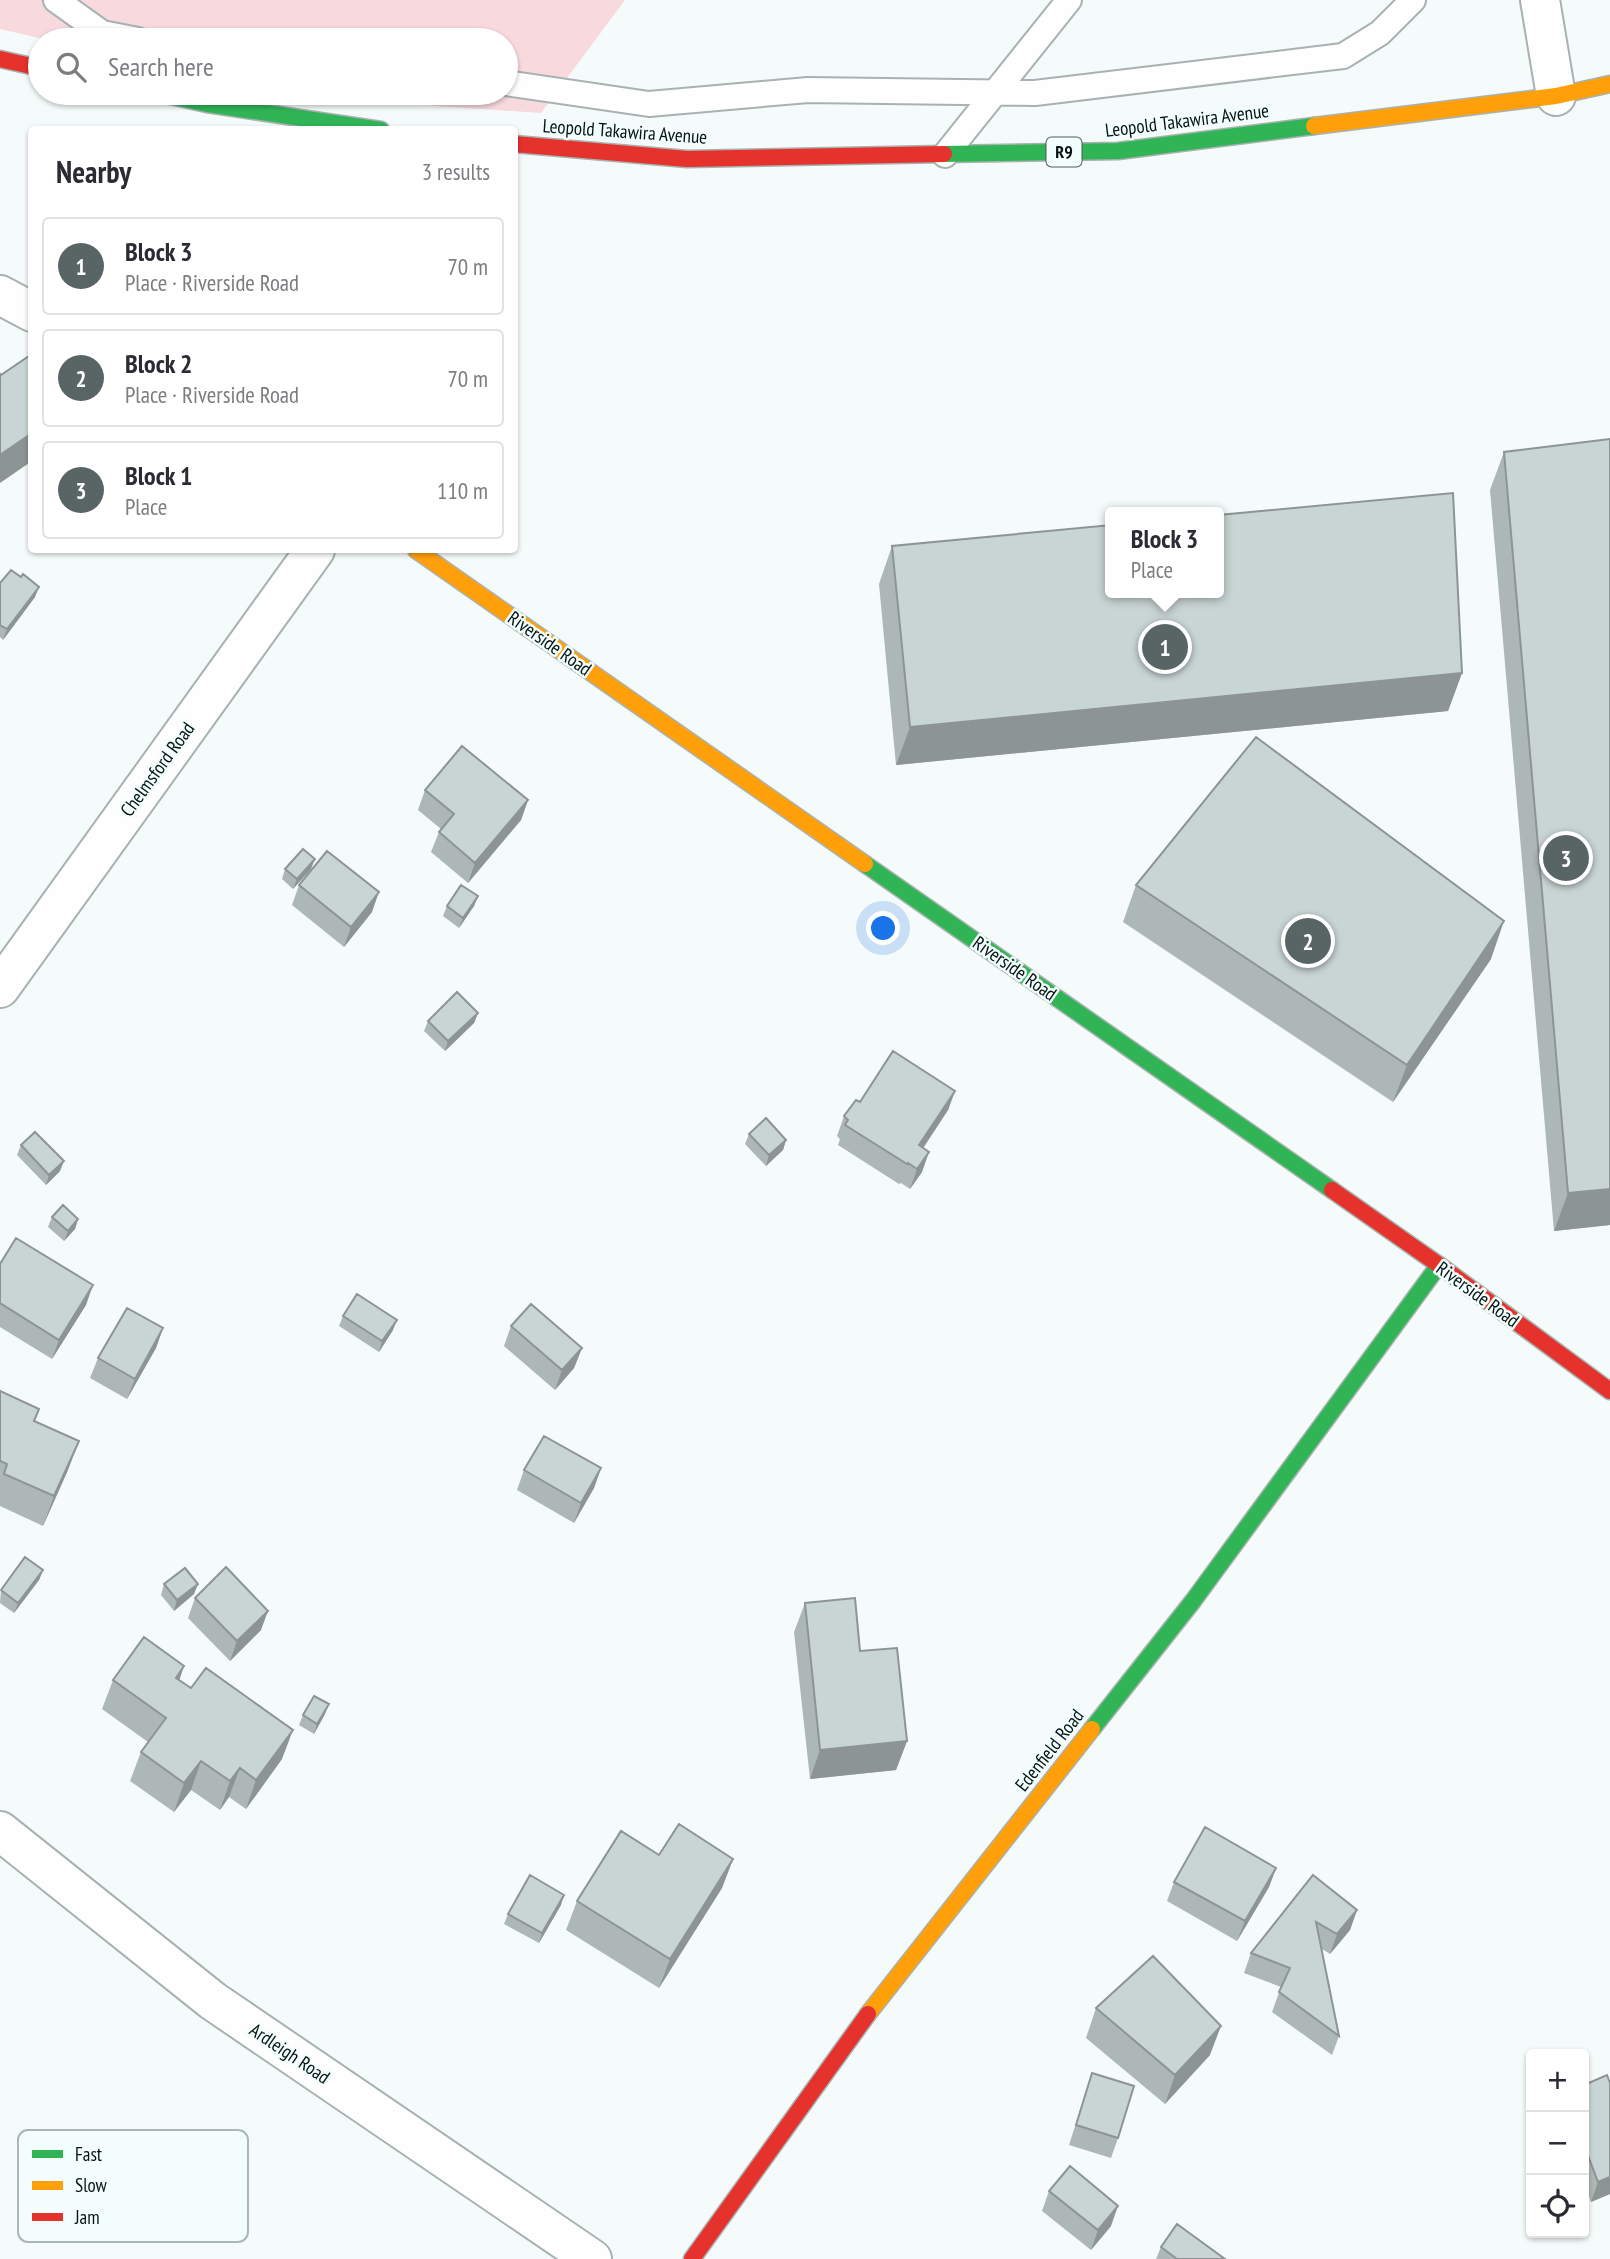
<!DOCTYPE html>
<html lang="en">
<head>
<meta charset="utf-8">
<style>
  :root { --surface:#fff; --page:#f7f7f7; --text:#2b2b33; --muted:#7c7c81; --line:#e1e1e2; --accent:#586564 }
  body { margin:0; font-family:"PT Sans Narrow",sans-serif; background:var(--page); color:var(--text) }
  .controls { position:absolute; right:21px; bottom:21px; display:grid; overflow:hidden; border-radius:7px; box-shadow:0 2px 5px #0004 }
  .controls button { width:63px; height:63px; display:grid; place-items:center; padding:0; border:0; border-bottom:2px solid var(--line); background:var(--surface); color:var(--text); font:35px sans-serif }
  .you { position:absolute; left:884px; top:929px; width:24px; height:24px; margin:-18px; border:5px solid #fff; border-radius:50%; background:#1a73e8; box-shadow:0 0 0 10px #1a73e833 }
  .badge { display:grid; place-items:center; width:46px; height:46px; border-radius:50%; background:var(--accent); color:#fff; font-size:23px; font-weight:700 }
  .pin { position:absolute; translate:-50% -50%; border:4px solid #fff; box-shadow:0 2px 7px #0006 }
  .popup { position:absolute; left:1105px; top:507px; width:119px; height:91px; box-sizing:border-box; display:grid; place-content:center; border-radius:7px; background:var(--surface); filter:drop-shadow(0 2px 5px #0005); font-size:23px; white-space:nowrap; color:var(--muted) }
  .popup b { font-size:26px; color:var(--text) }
  .popup::after { content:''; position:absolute; left:50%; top:100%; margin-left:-14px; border:14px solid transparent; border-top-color:var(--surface) }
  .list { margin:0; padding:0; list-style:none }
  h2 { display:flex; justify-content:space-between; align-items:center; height:91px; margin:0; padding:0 28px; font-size:30px }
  h2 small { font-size:23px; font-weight:400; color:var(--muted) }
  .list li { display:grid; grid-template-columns:46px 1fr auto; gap:21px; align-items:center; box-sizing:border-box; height:98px; margin:0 14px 14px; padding:0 14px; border:2px solid var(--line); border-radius:7px }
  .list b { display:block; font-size:26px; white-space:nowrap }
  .list p { margin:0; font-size:23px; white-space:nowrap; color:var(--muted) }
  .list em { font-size:23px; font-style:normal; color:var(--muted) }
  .icon { flex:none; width:38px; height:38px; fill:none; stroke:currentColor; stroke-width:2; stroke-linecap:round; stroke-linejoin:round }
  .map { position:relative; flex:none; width:1610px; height:2259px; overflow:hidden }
  .search { position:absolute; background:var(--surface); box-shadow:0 2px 5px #0004; left:28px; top:28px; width:490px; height:77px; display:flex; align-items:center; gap:18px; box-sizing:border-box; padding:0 24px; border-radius:38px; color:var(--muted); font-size:26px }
  .panel { position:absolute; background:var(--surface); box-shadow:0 2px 5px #0004; left:28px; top:126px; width:490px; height:427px; border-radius:7px }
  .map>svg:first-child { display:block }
</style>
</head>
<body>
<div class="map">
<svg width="1610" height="2259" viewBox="0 0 1610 2259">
  <rect width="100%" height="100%" fill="#f5fbfa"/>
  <path fill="#f7d9de" d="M0,0H625L541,113L436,106L343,93H506V40H48L0,29Z"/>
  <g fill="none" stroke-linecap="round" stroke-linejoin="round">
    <defs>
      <path id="lane" d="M56,0L102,33L138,40
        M506,83L649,104L808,90L1035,93L1343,56L1380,33L1413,0
        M945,155L1069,0"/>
      <path id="street" d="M1540,0L1556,96
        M0,295L32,312
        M0,988L315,550
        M0,1831L213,2001L592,2259"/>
      <path id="fast" d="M157,93L207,104L381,130
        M944,154L1118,151L1314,126
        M865,864L1332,1190
        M1092,1729L1193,1601L1439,1265"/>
      <path id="slow" d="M1314,126L1556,96L1610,84
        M416,550L865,864
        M868,2014L1092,1729"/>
      <path id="jam" d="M0,59L40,68
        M514,144L687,159L944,154
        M1332,1190L1439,1265L1610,1391
        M692,2259L868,2014"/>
    </defs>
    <use href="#lane" stroke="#a7b2b1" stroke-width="28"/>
    <use href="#street" stroke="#a7b2b1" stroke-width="42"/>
    <use href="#fast" stroke="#a7b2b1" stroke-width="19"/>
    <use href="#slow" stroke="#a7b2b1" stroke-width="19"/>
    <use href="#jam" stroke="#a7b2b1" stroke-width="19"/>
    <use href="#lane" stroke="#fefefe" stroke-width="24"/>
    <use href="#street" stroke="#fefefe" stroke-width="38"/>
    <use href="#fast" stroke="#30b455" stroke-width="16"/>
    <use href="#slow" stroke="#ff9f0a" stroke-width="16"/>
    <use href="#jam" stroke="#e5322d" stroke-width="16"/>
  </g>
  <path fill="#adb7b6" d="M1610,439V1225L1554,1231L1490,490L1504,452Z
    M892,546L1462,673L1448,711L896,765L879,584Z
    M0,583L35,597L3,640L0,637Z
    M425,790L528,800L521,820L468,883L431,852L439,832L441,829L418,810Z
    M285,869H311L293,889L282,879Z
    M299,885L372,912L344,947L292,905Z
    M1136,885L1491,959L1393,1102L1123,922Z
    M478,896L474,906L459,928L443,916L447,906Z
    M478,1013L474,1023L445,1051L424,1031L428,1021Z
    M955,1091L948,1110L923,1148L922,1172L910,1189L901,1183L899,1184L838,1145L840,1139L837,1136L844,1116L860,1102Z
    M749,1134L786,1140L783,1150L766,1166L745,1144Z
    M21,1145L60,1171L46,1185L17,1155Z
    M52,1217L78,1219L75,1229L64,1241L48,1227Z
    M0,1264L86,1305L52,1359L0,1327Z
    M343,1316L393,1330L379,1352L339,1326Z
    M511,1326L582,1348L574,1368L555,1390L504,1346Z
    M163,1328L156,1348L127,1399L90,1378L98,1358Z
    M0,1391L35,1421L68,1470L43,1526L0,1506Z
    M601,1468L594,1488L574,1523L517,1490L524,1470Z
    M43,1570L39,1580L14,1613L0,1603L1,1590Z
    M164,1584L194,1594L174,1611L161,1595Z
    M195,1598L261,1630L230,1661L188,1618Z
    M805,1603L860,1651L907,1741L896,1770L810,1779L794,1632Z
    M113,1680H179L282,1759L246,1809L229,1797L220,1810L191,1790L174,1812L130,1781L141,1752L148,1742L102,1709Z
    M325,1714L314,1734L299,1725L303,1715Z
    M659,1855L733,1859L722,1888L659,1988L566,1930L577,1901Z
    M1276,1868L1269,1887L1237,1941L1167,1901L1174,1882Z
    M1313,1875L1357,1910L1350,1930L1330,1954L1322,1949L1339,2036L1332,2055L1272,2012L1281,1987L1244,1973L1251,1953Z
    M561,1905L539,1943L504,1924L508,1914Z
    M1096,2008L1210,2055L1165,2104L1086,2038Z
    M1092,2073L1118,2138L1111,2158L1069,2145Z
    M1584,2085L1610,2194L1591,2202L1584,2183Z
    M1049,2191L1111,2226L1091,2250L1042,2211Z
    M1161,2247L1225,2259H1156Z"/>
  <path fill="#8d9594" d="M32,433V461L0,483V455Z
    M39,587L35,597L3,640L7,629Z
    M1462,673L1448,711L896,765L910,727Z
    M528,800L521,820L468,883L475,863Z
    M315,859L311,869L293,889L297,879Z
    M379,892L372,912L344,947L351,927Z
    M478,896L474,906L459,928L463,918Z
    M1504,921L1491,959L1393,1102L1407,1065Z
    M478,1013L474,1023L445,1051L448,1041Z
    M955,1091L948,1110L912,1165L919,1145Z
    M786,1140L783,1150L766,1166L769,1155Z
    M929,1152L922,1172L910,1189L917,1169Z
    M64,1161L60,1171L46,1185L49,1175Z
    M1610,1189V1225L1554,1231L1568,1193Z
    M78,1219L75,1229L64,1241L68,1231Z
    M93,1285L86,1305L52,1359L59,1340Z
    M397,1320L393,1330L379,1352L382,1341Z
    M163,1328L156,1348L127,1399L135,1379Z
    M582,1348L574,1368L555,1390L562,1370Z
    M79,1441L68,1470L43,1526L54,1496Z
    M601,1468L594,1488L574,1523L581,1503Z
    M43,1570L39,1580L14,1613L18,1603Z
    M198,1584L194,1594L174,1611L177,1600Z
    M268,1611L261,1630L230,1661L237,1641Z
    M184,1666L174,1696L176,1678Z
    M329,1704L325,1714L314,1734L317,1724Z
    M293,1730L282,1759L246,1809L256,1780Z
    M907,1741L896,1770L810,1779L820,1750Z
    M201,1761L191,1790L174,1812L184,1783Z
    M240,1768L229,1797L220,1810L230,1781Z
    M733,1859L722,1888L659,1988L670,1959Z
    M1276,1868L1269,1887L1237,1941L1245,1921Z
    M564,1895L561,1905L539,1943L542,1933Z
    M1357,1910L1350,1930L1330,1954L1337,1934Z
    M1221,2026L1210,2055L1165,2104L1175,2075Z
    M1610,2177V2194L1591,2202L1598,2182Z
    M1118,2206L1111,2226L1091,2250L1098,2230Z"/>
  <path fill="#c9d5d4" stroke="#8d9594" stroke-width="2" d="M32,354V433L0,455V374L1,375Z
    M1610,439V1189L1568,1193L1504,452Z
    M1453,493L1462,673L910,727L892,546L1111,525V593H1219V515Z
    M11,570L21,577L23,574L39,587L7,629L0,625V583Z
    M1256,737L1504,921L1407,1065L1136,885Z
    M462,746L528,800L475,863L439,832L454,814L425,790Z
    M303,849L315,859L297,879L285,869Z
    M327,851L379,892L351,927L299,885Z
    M461,885L478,896L463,918L447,906Z
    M457,992L478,1013L448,1041L428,1021Z
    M893,1051L955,1091L919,1145L929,1152L917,1169L908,1163L907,1164L845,1125L848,1120L844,1116L856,1100L860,1102Z
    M766,1118L786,1140L769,1155L749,1134Z
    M35,1132L64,1161L49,1175L21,1145Z
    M63,1205L78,1219L68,1231L52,1217Z
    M16,1238L93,1285L59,1340L0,1303V1264Z
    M357,1294L397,1320L382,1341L343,1316Z
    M531,1304L582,1348L562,1370L511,1326Z
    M127,1308L163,1328L135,1379L98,1358Z
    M0,1391L39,1409L34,1421L79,1441L54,1496L4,1474L7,1464L0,1461Z
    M544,1436L601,1468L581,1503L524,1470Z
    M25,1557L43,1570L18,1603L1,1590Z
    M226,1567L268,1611L237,1641L195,1598Z
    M185,1568L198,1584L177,1600L164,1584Z
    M855,1598L860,1651L897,1648L907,1741L820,1750L805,1603Z
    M144,1637L184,1666L176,1678L191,1688L206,1668L293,1730L256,1780L240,1768L230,1781L201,1761L184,1783L141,1752L166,1718L113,1680Z
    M314,1696L329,1704L317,1724L303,1715Z
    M679,1824L733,1859L670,1959L577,1901L621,1831L659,1855Z
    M1205,1827L1276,1868L1245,1921L1174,1882Z
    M530,1875L564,1895L542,1933L508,1914Z
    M1313,1875L1357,1910L1337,1934L1316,1922L1339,2036L1279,1992L1290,1968L1251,1953Z
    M1153,1956L1221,2026L1175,2075L1096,2008Z
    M1092,2073L1134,2086L1118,2138L1076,2125Z
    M1607,2075L1610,2083V2177L1598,2182L1584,2145V2085Z
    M1070,2166L1118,2206L1098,2230L1049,2191Z
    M1177,2224L1225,2259H1177L1161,2247Z"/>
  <g text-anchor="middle" stroke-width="5" stroke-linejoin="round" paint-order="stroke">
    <rect fill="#f3fdfc" stroke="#4b5a59" stroke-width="2" x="1046.5" y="137.5" width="35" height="29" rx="5"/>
    <g font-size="18" font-weight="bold" fill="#031413">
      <text x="1064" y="158">R9</text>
    </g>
    <g font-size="19" fill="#031413" stroke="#f3fdfc">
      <text transform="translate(1187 120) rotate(-7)" y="7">Leopold Takawira Avenue</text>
      <text transform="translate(625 131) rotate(4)" y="7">Leopold Takawira Avenue</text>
      <text transform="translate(550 643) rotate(35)" y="7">Riverside Road</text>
      <text transform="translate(157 769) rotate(-54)" y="7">Chelmsford Road</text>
      <text transform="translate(1015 968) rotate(35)" y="7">Riverside Road</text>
      <text transform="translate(1478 1294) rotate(36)" y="7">Riverside Road</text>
      <text transform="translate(1049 1750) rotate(-52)" y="7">Edenfield Road</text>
      <text transform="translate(290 2053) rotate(34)" y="7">Ardleigh Road</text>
    </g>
  </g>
  <rect x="18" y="2130" width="230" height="112" rx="10" fill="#f3fdfc" stroke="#abb7b6" stroke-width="2"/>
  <rect x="32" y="2150" width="31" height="8" fill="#30b455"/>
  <rect x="32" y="2181" width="31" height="9" fill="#ff9f0a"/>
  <rect x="32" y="2213" width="31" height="8" fill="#e5322d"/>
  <g font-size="19" fill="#031413">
    <text x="75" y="2161">Fast</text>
    <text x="75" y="2192">Slow</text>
    <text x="75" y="2224">Jam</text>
  </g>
</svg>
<div class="controls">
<button>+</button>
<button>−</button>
<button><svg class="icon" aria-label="locate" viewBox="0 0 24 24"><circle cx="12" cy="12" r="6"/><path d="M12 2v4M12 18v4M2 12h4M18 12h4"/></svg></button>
</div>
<div class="you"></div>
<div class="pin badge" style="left:1165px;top:647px">1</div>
<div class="popup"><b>Block 3</b>Place</div>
<div class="pin badge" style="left:1308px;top:941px">2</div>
<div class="pin badge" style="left:1566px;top:858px">3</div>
<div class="search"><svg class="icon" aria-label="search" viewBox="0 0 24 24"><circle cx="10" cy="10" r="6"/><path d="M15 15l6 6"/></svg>Search here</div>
<section class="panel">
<h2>Nearby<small>3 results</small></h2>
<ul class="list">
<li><span class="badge">1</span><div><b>Block 3</b><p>Place · Riverside Road</p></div><em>70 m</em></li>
<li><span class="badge">2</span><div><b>Block 2</b><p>Place · Riverside Road</p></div><em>70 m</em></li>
<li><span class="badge">3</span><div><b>Block 1</b><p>Place</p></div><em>110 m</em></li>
</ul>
</section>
</div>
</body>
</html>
